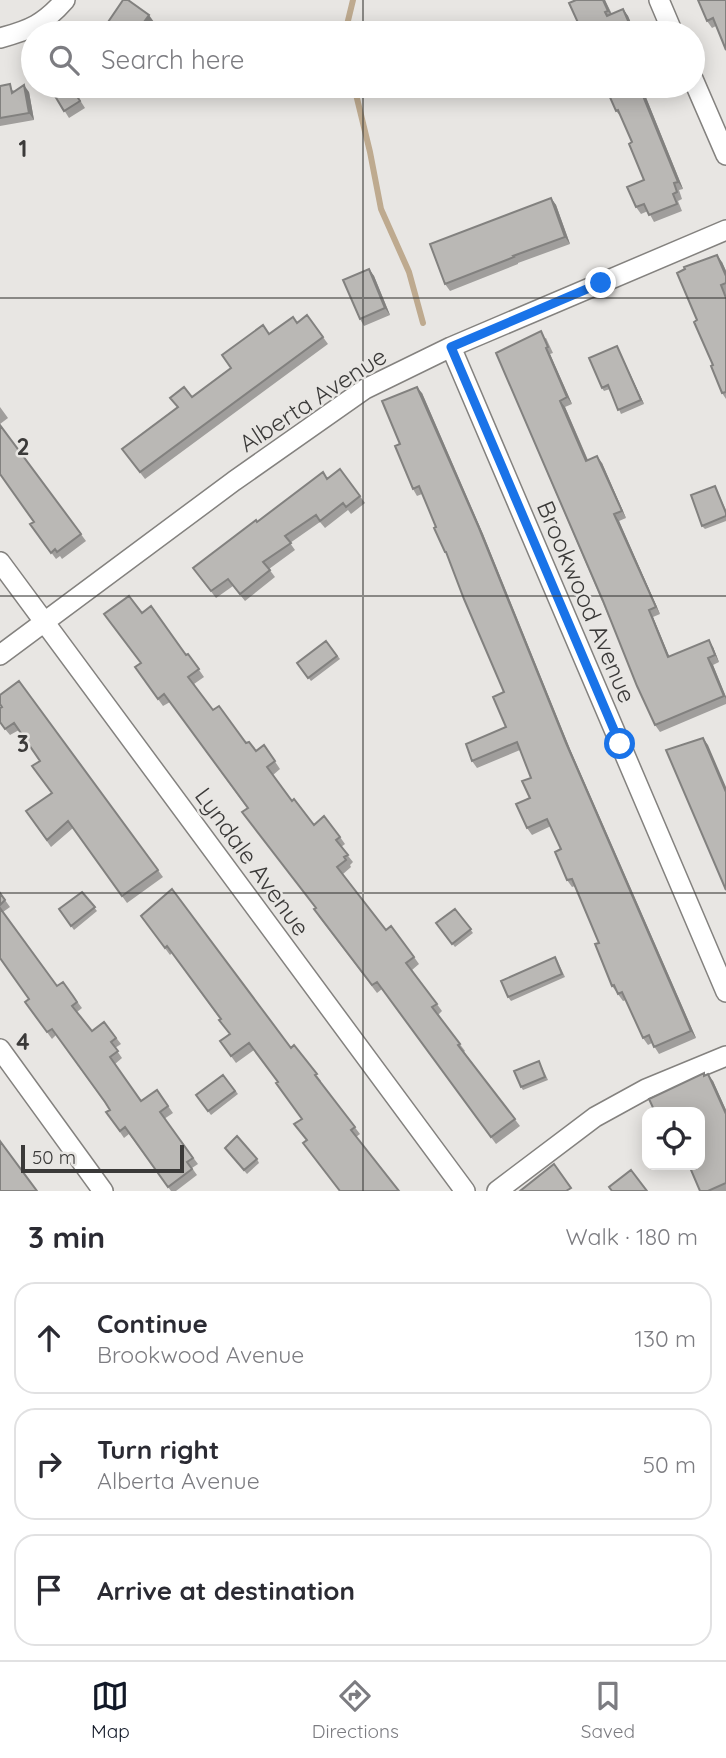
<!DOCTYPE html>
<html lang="en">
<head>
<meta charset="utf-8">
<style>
  :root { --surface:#fff; --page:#f7f7f7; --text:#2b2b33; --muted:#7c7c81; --line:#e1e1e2; --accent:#111827 }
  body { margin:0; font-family:Quicksand,sans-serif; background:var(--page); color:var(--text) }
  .controls { position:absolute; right:21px; bottom:21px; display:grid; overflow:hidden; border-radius:14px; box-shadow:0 4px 18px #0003 }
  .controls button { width:63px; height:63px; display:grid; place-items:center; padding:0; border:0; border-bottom:2px solid var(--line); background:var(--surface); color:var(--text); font:35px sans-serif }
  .scale { position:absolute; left:21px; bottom:18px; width:163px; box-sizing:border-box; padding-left:7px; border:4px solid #3b3a39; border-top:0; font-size:19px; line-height:24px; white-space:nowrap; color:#3b3a39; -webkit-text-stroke:5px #e8e6e3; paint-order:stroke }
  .stop { position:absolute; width:21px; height:21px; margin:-16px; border:5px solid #1a73e8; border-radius:50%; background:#fff }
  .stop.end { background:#1a73e8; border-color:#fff; box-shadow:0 2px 7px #0008 }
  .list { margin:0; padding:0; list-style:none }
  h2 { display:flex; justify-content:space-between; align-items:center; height:91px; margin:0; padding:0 28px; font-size:30px }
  h2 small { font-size:23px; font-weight:400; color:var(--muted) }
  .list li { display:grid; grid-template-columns:46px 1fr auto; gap:21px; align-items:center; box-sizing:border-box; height:112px; margin:0 14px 14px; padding:0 14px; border:2px solid var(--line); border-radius:21px }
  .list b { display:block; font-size:26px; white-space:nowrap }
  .list p { margin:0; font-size:23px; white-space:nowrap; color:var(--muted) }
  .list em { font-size:23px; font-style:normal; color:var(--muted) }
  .icon { flex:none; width:38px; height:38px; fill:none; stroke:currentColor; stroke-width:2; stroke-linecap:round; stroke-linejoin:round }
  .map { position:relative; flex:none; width:726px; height:1191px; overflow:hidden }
  .search { position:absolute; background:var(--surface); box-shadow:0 4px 18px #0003; left:21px; right:21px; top:21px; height:77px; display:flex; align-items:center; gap:18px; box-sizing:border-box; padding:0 24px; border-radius:38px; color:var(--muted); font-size:26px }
  .sheet { height:469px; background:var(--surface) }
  nav { display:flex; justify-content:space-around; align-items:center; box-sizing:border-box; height:98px; border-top:2px solid var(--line); background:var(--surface); font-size:19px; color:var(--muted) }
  nav a { display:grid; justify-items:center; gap:4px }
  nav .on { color:var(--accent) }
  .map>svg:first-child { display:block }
</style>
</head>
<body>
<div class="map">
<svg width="726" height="1191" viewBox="0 0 726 1191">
  <rect width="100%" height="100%" fill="#e8e6e3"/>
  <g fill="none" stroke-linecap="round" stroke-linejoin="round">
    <path stroke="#beaa8f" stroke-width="6" d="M345,33L353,0
      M354,86L370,152L381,209L409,272L423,323"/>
    <defs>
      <path id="street" d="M659,0L673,33
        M0,38C30,30 44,24 65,0
        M693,79L726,155
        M451,347L726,992
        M0,562L465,1191
        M0,655L234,481L365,389L451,347L726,230
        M0,1049L103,1191
        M497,1191L595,1117L646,1089L726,1056"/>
    </defs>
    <use href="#street" stroke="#84827f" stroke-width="22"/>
    <use href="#street" stroke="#fff" stroke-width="19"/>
  </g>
  <path fill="#a09e9c" d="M576,0H605L612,14L623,9L628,16L634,30L627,33H580Z
    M726,0L716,26L712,28L707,21Z
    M0,86L15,91L29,92L34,120L0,126Z
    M49,86H97L78,97L85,108L69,118Z
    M643,90L683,189L679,190L682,199L678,201L682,211L654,222L648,211L641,214L636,207L644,180L632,142L622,118L616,111Z
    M551,198L556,205L570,244L518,263V264L450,291L445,284Z
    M722,262L726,271V399L722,393L697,320Z
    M369,269L374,276L390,315L364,326L360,319Z
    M307,315L328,344L145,479L122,449L231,368L269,334L297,323Z
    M546,338L553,353L550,354L572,404L565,407L588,460L602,463L626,518L619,521L660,614L653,617L669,656L713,647L719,662L713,665L726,697V704L660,732L655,725L496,353Z
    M617,346L644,404L621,414L610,389L604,391L602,388Z
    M422,393L483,534L570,749L696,1038L659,1054L652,1043L648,1045L643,1038L626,1000L623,1001L612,986L599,943L575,886L572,887L567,880L561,849L551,826L532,835L527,828L531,778L520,750L477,768L472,761L506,727L504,692L449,558L445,552L436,527L422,494L417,496L413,489L400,444Z
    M0,407L8,418L0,424Z
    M0,425L86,541L62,559L60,556L56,559L30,524L34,522L26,509Z
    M340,469L365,503L351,514L348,510L325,528L320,522L290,543L295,550L269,569L275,577L245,601L233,586L216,598L193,568L257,522L327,479Z
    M715,486L726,510V521L705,529L702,526Z
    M142,613L186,655L188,654L204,677L194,684L213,710L256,751L264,745L280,769L273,775L292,801L314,825L340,837L345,844L341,847L353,862L350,865L351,867L343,874L386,930L414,957L419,964L412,970L442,1011L438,1015L465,1051L464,1052L520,1126L496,1144L382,989L377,993L319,917L316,908L247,808L170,702L163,706L135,667L140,663Z
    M326,641L340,659L311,681L297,663Z
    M19,681L163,877L127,903L73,828L51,847L26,811L52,794L40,761L19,730L10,735L0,723V708Z
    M82,892L97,911L74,930L59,909Z
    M0,893L10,907L3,912L57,986L73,996L82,1008L77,1012L92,1031L104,1022L121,1044L115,1048L122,1058L115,1064L141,1101L157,1090L173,1113L164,1119L198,1164L192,1168L197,1175L176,1191H171L129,1134L124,1138L111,1119L110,1110L56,1035L52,1039L25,1002L29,999L0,959Z
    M455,909L473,933L455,947L436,923Z
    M141,916L291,1048L294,1045L321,1081L320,1082L360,1134L356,1137L306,1140L302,1119L278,1082L254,1050L236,1063L220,1041L230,1034L220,1019L172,953L170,955Z
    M557,960L565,977L511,1001L508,997Z
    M539,1061L548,1080L523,1090L521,1087Z
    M223,1075L238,1094L211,1115L196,1095Z
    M705,1075L713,1081L726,1110V1191H700L699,1166Z
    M227,1151L257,1159L259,1163L247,1174Z"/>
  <path fill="#82817f" d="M603,0H605L613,18L608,11Z
    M623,9L628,16L634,30L629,23Z
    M149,15L154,22L146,33H136Z
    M24,85L29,92L34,120L29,113Z
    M639,86L643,90L683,189L678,182Z
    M551,198L556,205L570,244L565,237Z
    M717,255L722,262L726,271V276Z
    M369,269L374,276L390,315L385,308Z
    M617,346L619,350L644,404L641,400Z
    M546,348L550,354L572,404L567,397Z
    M417,387L422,393L483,534L570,749L696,1038L691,1031L566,743Z
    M560,401L565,407L591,468L586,461Z
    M597,456L602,463L626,518L622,511Z
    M614,514L619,521L660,614L656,607Z
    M649,610L653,617L672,663L668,657Z
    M709,640L713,647L719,662L715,655Z
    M708,658L713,665L726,697V699Z
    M703,738L708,745L726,787V792Z
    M708,1074L713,1081L726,1110V1114Z"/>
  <path fill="#bab8b5" stroke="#82817f" stroke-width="2" d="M123,0H128L149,15L136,33H105L102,31Z
    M576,0H603L608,11L605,12L607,16L623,9L629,23L607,33H580L578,28L580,27L569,3Z
    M698,0H726V50L713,18L707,21Z
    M10,84L12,93L24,85L29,113L0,118V86Z
    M49,86H80L73,90L80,101L64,111Z
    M605,86H639L678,182L674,183L677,192L673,194L677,204L649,215L644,204L636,207L627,187L644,180L629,144L632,142L618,110L616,111Z
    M551,198L565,237L513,256L514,257L445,284L430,244Z
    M717,255L726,276V283L721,285L726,298V392L722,393L711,366L713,365L694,322L697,320L677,273L685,269L684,267Z
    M369,269L385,308L360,319L343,280Z
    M307,315L323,337L140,472L122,449L178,407L170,398L184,387L192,397L231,368L222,355L263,325L269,334L293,317L297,323Z
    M541,331L548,347L546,348L567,397L560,401L586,461L597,456L622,511L614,514L656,607L649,610L668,657L709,640L715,655L708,658L724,696L655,725L637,686L603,601L496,353Z
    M617,346L641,400L618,410L608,385L602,388L589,358Z
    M417,387L479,528L566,743L691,1031L654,1047L649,1035L643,1038L622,992L618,994L614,985L612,986L595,944L599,943L572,879L567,880L555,852L561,849L547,819L527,828L516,804L530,798L522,781L531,778L517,742L472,761L466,744L506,727L493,697L504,692L464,599L446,552H445L434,528L436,527L419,486L413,489L395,446L400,444L382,401Z
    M0,425L81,534L57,552L55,549L51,553L30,524L34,522L0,474Z
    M340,469L360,496L346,507L343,503L320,521L316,515L285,536L291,543L263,562L270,570L240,594L228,579L211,591L193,568L256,520L257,522L323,472L327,479Z
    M715,486L726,513V516L702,526L691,495Z
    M129,596L142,613L151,606L186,655L188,654L199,669L188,677L213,710L219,706L246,743L249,742L256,751L264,745L275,761L267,767L292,801L294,799L314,825L324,816L340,837L336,840L348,855L344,857L346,860L337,867L386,930L391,926L414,957L406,963L437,1004L432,1007L460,1044L458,1045L515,1119L491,1137L377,982L372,985L314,909L316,908L242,812L248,808L164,694L158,699L135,667L141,663L104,614Z
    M326,641L337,656L308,678L297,663Z
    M19,681L158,870L122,896L68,821L47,840L26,811L52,793L32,766L40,761L14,723L5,729L0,722V708L2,707L0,704V695Z
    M703,738L726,792V890L666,750Z
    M172,889L291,1048L294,1045L317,1074L315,1075L355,1127L351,1130L399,1191H340L303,1143L307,1140L294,1124L302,1119L276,1083L278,1082L249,1043L231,1056L220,1041L230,1034L219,1020L221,1019L167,946L165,948L141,916Z
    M82,892L95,907L71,926L59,909Z
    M0,893L5,900L0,905Z
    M0,908L57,986L63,982L73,996L77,1002L72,1006L92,1031L104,1022L116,1038L111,1042L118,1051L110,1057L141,1101L157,1090L168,1106L160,1112L193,1158L187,1162L192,1169L168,1187L125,1127L120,1131L106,1112L110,1110L105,1102L52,1029L47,1032L25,1002L29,999L0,958Z
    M455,909L471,929L452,944L436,923Z
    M555,957L562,974L508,997L501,981Z
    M539,1061L545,1077L521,1087L514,1071Z
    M704,1073V1076L708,1074L726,1114V1183L708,1191H700L691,1170L700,1165V1112H655L649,1099Z
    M223,1075L235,1091L208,1111L196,1095Z
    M237,1136L257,1159L244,1170L225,1148Z
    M0,1141L37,1191H0Z
    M554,1164L571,1188L566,1191H520Z
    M631,1170L647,1191H612L609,1187Z"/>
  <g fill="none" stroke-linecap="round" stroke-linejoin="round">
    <path stroke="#1a73e8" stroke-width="9" d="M601,283L451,347L620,744"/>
  </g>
  <path fill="none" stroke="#3b3a39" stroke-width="2" stroke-opacity="0.55" d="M363,0V33M363,86V1191M0,298H726M0,596H726M0,893H726"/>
  <g text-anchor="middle" stroke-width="5" stroke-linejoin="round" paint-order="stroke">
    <g font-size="24" fill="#3b3a39" stroke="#e8e6e3">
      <text transform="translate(313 400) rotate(-33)" y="8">Alberta Avenue</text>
      <text transform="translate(586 602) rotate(67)" y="8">Brookwood Avenue</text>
      <text transform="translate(252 862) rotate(54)" y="8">Lyndale Avenue</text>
    </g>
  </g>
  <g font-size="23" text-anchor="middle" font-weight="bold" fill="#3b3a39" stroke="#e8e6e3" stroke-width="5" stroke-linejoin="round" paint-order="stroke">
    <text x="23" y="157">1</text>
    <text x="23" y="455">2</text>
    <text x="23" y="752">3</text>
    <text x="23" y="1050">4</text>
  </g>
</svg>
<div class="controls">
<button><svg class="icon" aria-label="locate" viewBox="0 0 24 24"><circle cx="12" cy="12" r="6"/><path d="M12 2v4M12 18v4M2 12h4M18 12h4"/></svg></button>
</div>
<div class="scale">50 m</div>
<div class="stop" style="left:620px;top:744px"></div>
<div class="stop end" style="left:601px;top:283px"></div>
<div class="search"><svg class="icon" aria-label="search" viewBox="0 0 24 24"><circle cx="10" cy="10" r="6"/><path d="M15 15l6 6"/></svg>Search here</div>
</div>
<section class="sheet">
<h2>3 min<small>Walk · 180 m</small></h2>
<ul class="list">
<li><svg class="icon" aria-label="ahead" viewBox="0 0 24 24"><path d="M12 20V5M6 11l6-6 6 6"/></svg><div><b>Continue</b><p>Brookwood Avenue</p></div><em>130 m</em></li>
<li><svg class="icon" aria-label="right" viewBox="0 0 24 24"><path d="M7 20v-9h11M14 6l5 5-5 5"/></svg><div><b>Turn right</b><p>Alberta Avenue</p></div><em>50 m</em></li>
<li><svg class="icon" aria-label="arrive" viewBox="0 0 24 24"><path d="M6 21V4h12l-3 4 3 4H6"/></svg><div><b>Arrive at destination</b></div></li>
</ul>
</section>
<nav>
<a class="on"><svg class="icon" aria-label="map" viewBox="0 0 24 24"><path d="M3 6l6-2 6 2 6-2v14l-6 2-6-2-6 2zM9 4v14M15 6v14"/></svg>Map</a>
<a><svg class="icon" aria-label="directions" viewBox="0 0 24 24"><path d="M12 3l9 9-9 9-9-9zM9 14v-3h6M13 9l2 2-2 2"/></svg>Directions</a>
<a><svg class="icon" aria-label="saved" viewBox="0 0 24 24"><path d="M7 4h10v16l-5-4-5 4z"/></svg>Saved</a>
</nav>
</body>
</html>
